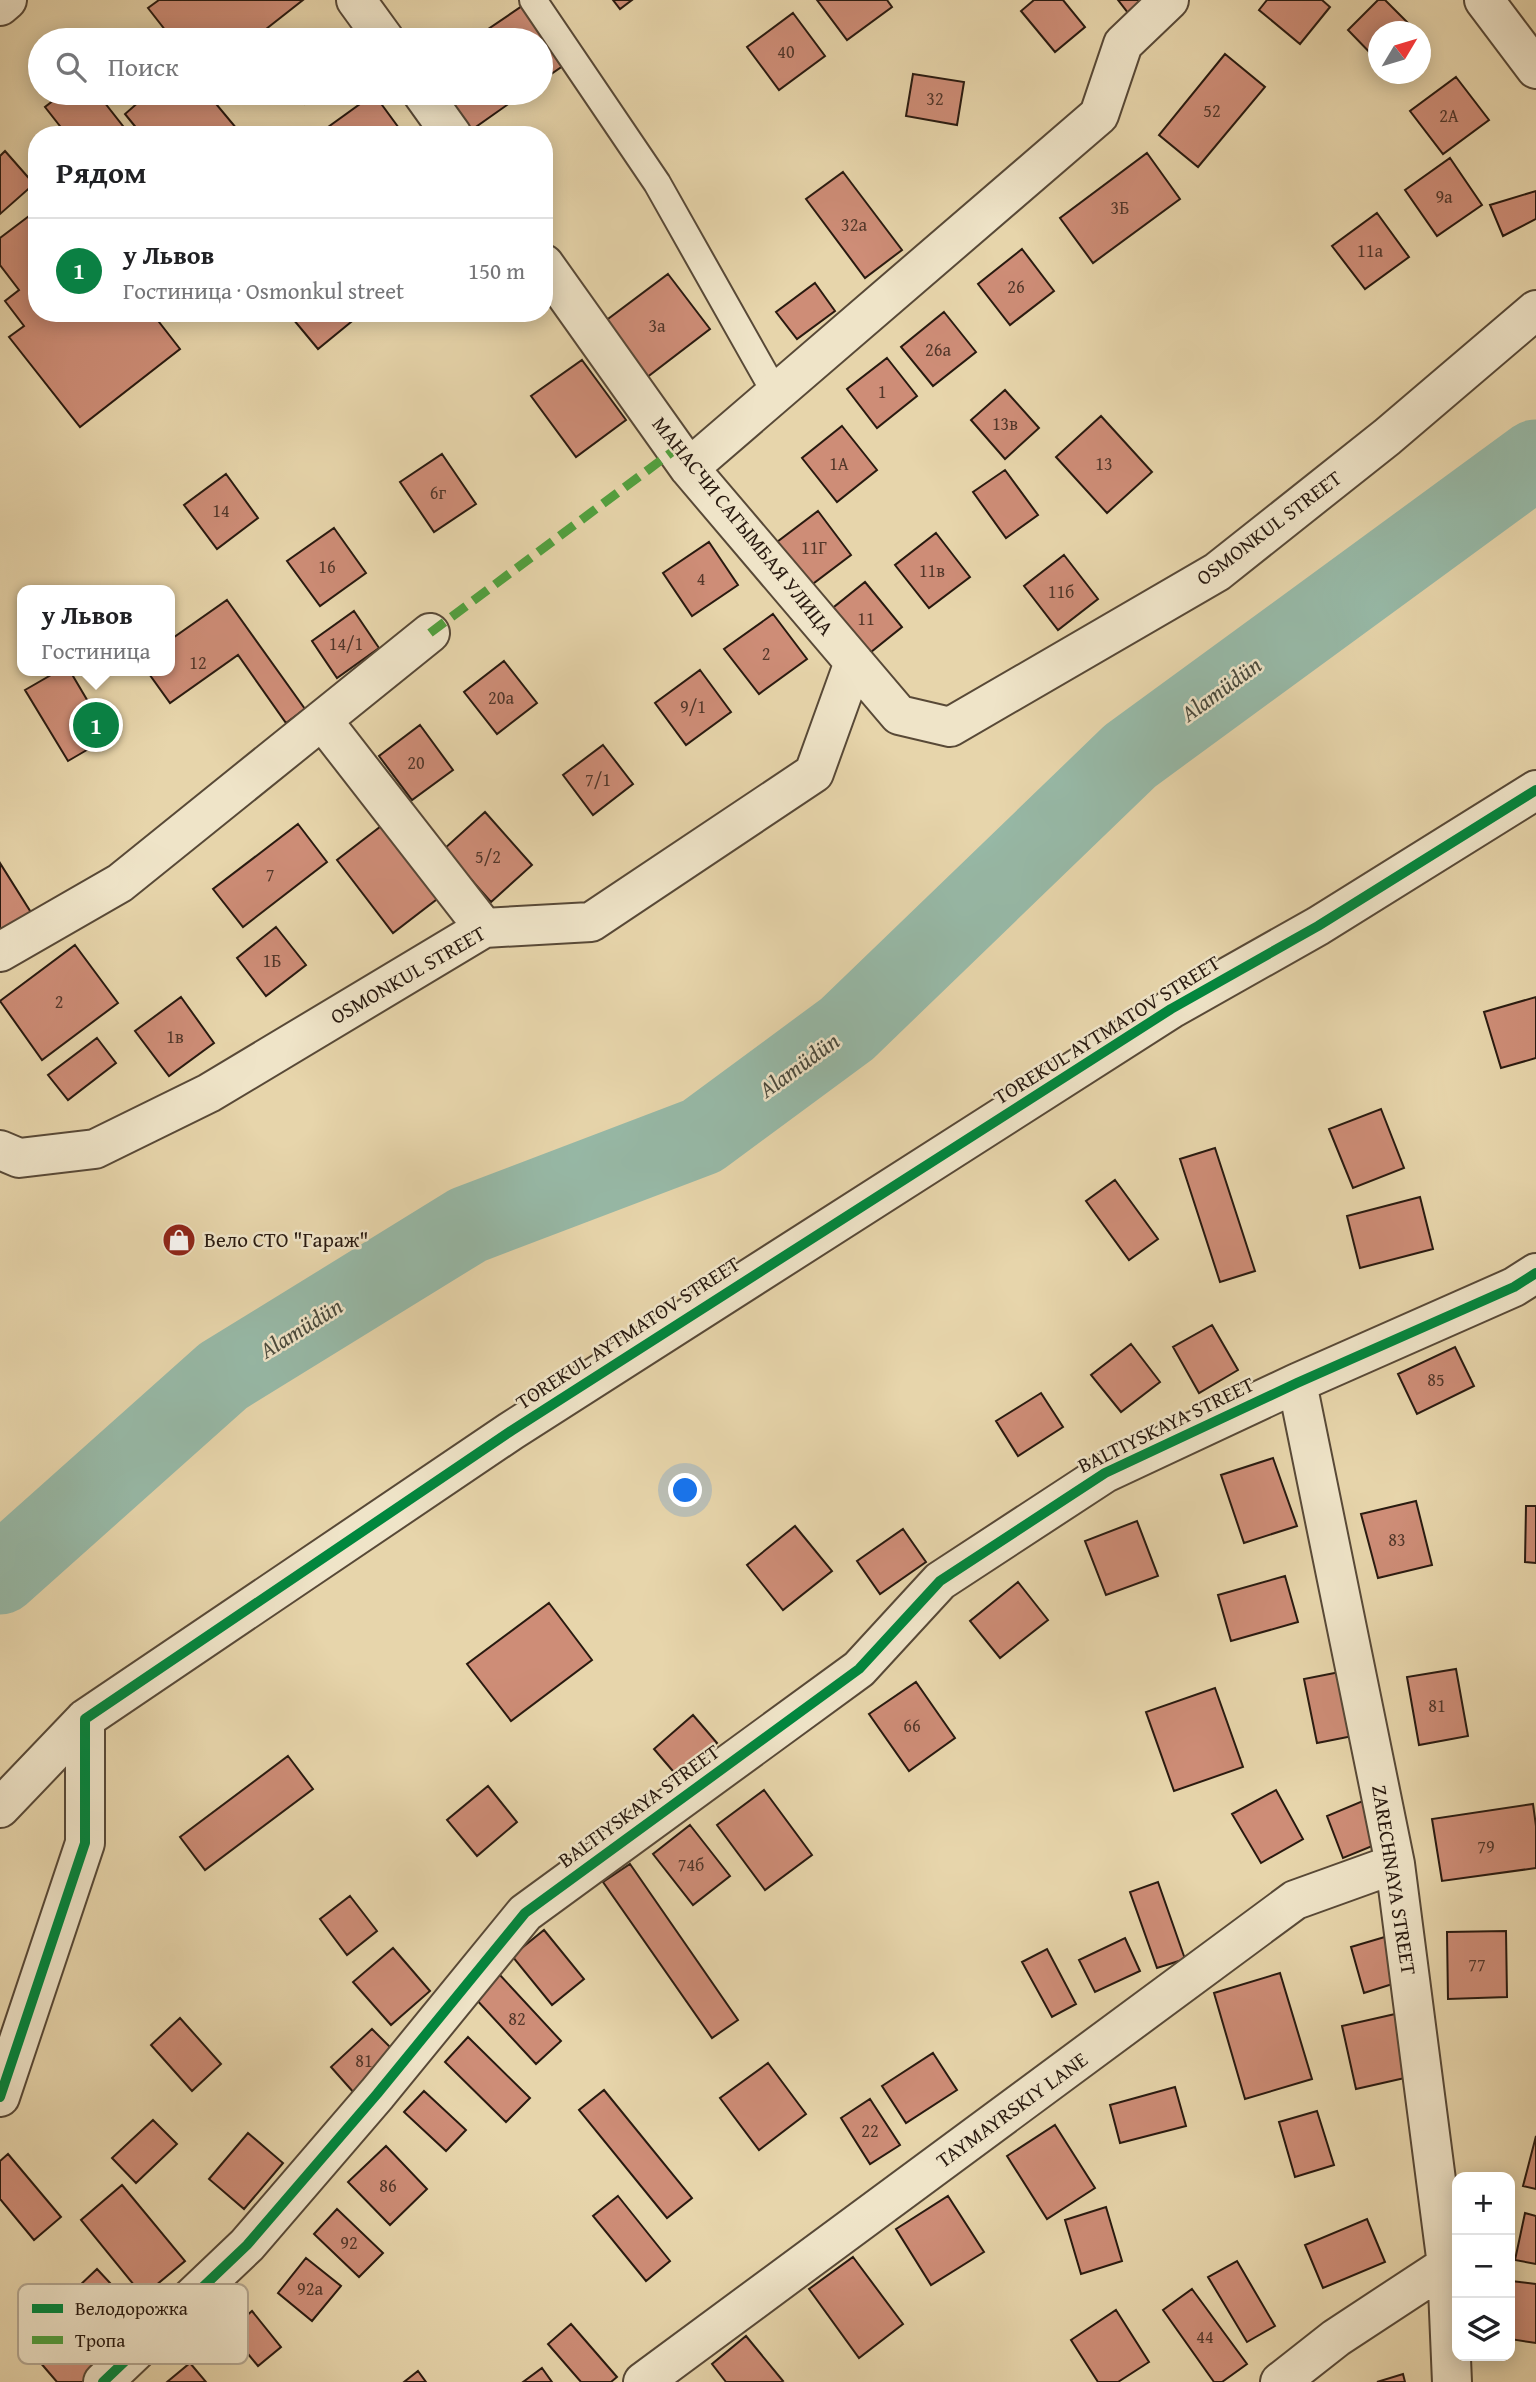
<!DOCTYPE html>
<html lang="ru">
<head>
<meta charset="utf-8">
<style>
  :root { --surface:#fff; --page:#f6f6f6; --text:#202124; --muted:#757577; --line:#e0e0e0; --accent:#0b8043 }
  body { margin:0; font-family:"Gentium Book Plus",serif; background:var(--page); color:var(--text) }
  .controls { position:absolute; right:21px; bottom:21px; display:grid; overflow:hidden; border-radius:14px; box-shadow:0 4px 18px #0003 }
  .controls button { width:63px; height:63px; display:grid; place-items:center; padding:0; border:0; border-bottom:2px solid var(--line); background:var(--surface); color:var(--text); font:35px sans-serif }
  .compass { position:absolute; left:1368px; top:21px; width:63px; height:63px; border-radius:50%; background:var(--surface); box-shadow:0 4px 18px #0003; rotate:52deg }
  .you { position:absolute; left:686px; top:1491px; width:24px; height:24px; margin:-18px; border:5px solid #fff; border-radius:50%; background:#1a73e8; box-shadow:0 0 0 10px #1a73e833 }
  .badge { display:grid; place-items:center; width:46px; height:46px; border-radius:50%; background:var(--accent); color:#fff; font-size:23px; font-weight:700 }
  .pin { position:absolute; translate:-50% -50%; border:4px solid #fff; box-shadow:0 2px 7px #0006 }
  .popup { position:absolute; left:17px; top:585px; width:158px; height:91px; box-sizing:border-box; display:grid; place-content:center; border-radius:14px; background:var(--surface); filter:drop-shadow(0 2px 5px #0005); font-size:23px; white-space:nowrap; color:var(--muted) }
  .popup b { font-size:26px; color:var(--text) }
  .popup::after { content:''; position:absolute; left:50%; top:100%; margin-left:-14px; border:14px solid transparent; border-top-color:var(--surface) }
  .list { margin:0; padding:0; list-style:none }
  h2 { display:flex; justify-content:space-between; align-items:center; height:91px; margin:0; padding:0 28px; font-size:30px }
  h2 small { font-size:23px; font-weight:400; color:var(--muted) }
  .list li { display:grid; grid-template-columns:46px 1fr auto; gap:21px; align-items:center; box-sizing:border-box; height:105px; padding:0 28px; border-top:2px solid var(--line) }
  .list b { display:block; font-size:26px; white-space:nowrap }
  .list p { margin:0; font-size:23px; white-space:nowrap; color:var(--muted) }
  .list em { font-size:23px; font-style:normal; color:var(--muted) }
  .icon { flex:none; width:38px; height:38px; fill:none; stroke:currentColor; stroke-width:2; stroke-linecap:round; stroke-linejoin:round }
  .map { position:relative; flex:none; width:1536px; height:2382px; overflow:hidden }
  .search { position:absolute; background:var(--surface); box-shadow:0 4px 18px #0003; left:28px; top:28px; width:525px; height:77px; display:flex; align-items:center; gap:18px; box-sizing:border-box; padding:0 24px; border-radius:38px; color:var(--muted); font-size:26px }
  .panel { position:absolute; background:var(--surface); box-shadow:0 4px 18px #0003; left:28px; top:126px; width:525px; height:196px; border-radius:28px }
  .map>svg:first-child { display:block }
</style>
</head>
<body>
<div class="map">
<svg width="1536" height="2382" viewBox="0 0 1536 2382">
  <rect width="100%" height="100%" fill="#e7d5ab"/>
  <filter id="stains"><feTurbulence type="fractalNoise" baseFrequency=".00286" numOctaves="4"/><feColorMatrix values="0 0 0 0 .2 0 0 0 0 .09 0 0 0 0 .02 0 0 0 .5 -.17"/></filter>
  <radialGradient id="worn" r=".72"><stop offset=".6" stop-color="#630" stop-opacity="0"/><stop offset="1" stop-color="#630" stop-opacity=".3"/></radialGradient>
  <g fill="none" stroke-linecap="round" stroke-linejoin="round">
    <path stroke="#97b9a7" stroke-width="79" d="M0,1575L223,1376L468,1225L702,1136L847,1029L1130,756L1536,459"/>
  </g>
  <path fill="#ce8d77" stroke="#291a10" stroke-width="2" d="M159,0H303L252,40H173L148,8Z
    M613,0H632L620,9Z
    M817,0H887L892,7L847,40Z
    M1034,0H1063L1085,27L1055,52L1021,11Z
    M1118,0H1155L1132,18Z
    M1267,0H1322L1330,7L1300,44L1259,10Z
    M1378,0H1385L1417,32H1378V61L1348,30Z
    M528,2L570,61L541,81V40H472Z
    M793,13L825,56L779,90L747,47Z
    M1225,54L1265,87L1198,167L1159,135Z
    M913,74L964,82L957,125L906,116Z
    M1456,77L1489,120L1443,154L1410,111Z
    M63,93H97L130,135H67L45,107Z
    M149,93H207L242,135H142L125,114Z
    M296,93H320L305,104Z
    M443,93H524L470,131Z
    M374,94L404,135H317Z
    M5,151L34,184L0,214V156Z
    M1147,153L1180,199L1093,263L1060,218Z
    M1450,158L1482,205L1437,236L1405,190Z
    M843,172L902,250L865,278L806,199Z
    M1536,191V219L1503,236L1490,205Z
    M37,210V313H152L180,349L80,427L9,337L24,326L5,301L19,290L0,265V238Z
    M1377,213L1409,257L1365,289L1332,246Z
    M1022,249L1054,291L1010,325L978,284Z
    M668,274L710,329L646,378L604,322Z
    M815,283L835,311L797,339L776,312Z
    M944,312L976,352L933,386L901,347Z
    M288,313H362L318,349Z
    M887,358L917,396L877,428L847,389Z
    M582,360L626,420L576,457L531,396Z
    M1005,390L1039,428L1005,459L971,420Z
    M1101,416L1152,472L1107,513L1056,457Z
    M842,426L877,470L837,502L802,458Z
    M442,454L476,504L434,532L400,482Z
    M1005,470L1038,515L1006,538L973,492Z
    M226,474L258,518L217,549L184,505Z
    M818,511L851,555L810,586L777,542Z
    M334,528L366,573L320,606L287,561Z
    M936,533L970,577L929,608L895,565Z
    M709,542L738,585L692,616L663,573Z
    M1064,555L1098,599L1058,630L1024,586Z
    M865,582L902,627L866,656L829,611Z
    M227,600L305,709L286,723L238,655L170,703L147,671H170V640Z
    M354,611L379,648L337,678L312,641Z
    M773,614L807,659L759,694L724,649Z
    M504,661L537,703L497,734L464,692Z
    M700,670L731,712L686,745L655,703Z
    M58,671H70L109,737L68,761L25,690Z
    M420,725L453,770L412,800L379,756Z
    M603,745L633,784L593,815L563,775Z
    M485,812L532,865L491,902L444,849Z
    M389,820L445,893L393,933L337,860Z
    M298,824L327,862L243,927L213,889Z
    M0,863L32,914L0,934Z
    M276,927L306,965L266,996L237,958Z
    M75,945L118,1003L42,1060L0,1001Z
    M181,997L214,1043L169,1076L135,1031Z
    M1536,997V1058L1501,1068L1484,1012Z
    M97,1038L116,1063L68,1100L48,1075Z
    M1381,1109L1404,1168L1353,1188L1329,1129Z
    M1215,1148L1255,1271L1220,1282L1180,1159Z
    M1115,1180L1158,1239L1129,1260L1086,1201Z
    M1420,1197L1433,1249L1360,1268L1347,1216Z
    M1212,1325L1238,1370L1199,1393L1173,1347Z
    M1131,1344L1160,1382L1121,1412L1091,1375Z
    M1455,1347L1474,1386L1417,1414L1398,1374Z
    M1041,1393L1063,1427L1018,1456L996,1421Z
    M1273,1458L1297,1526L1244,1543L1221,1475Z
    M1416,1501L1432,1565L1378,1578L1361,1514Z
    M1526,1506H1536V1563L1525,1562Z
    M1137,1521L1158,1576L1106,1595L1085,1541Z
    M795,1526L832,1571L783,1610L747,1565Z
    M903,1529L926,1562L880,1594L857,1561Z
    M1285,1576L1298,1622L1231,1641L1218,1595Z
    M1018,1582L1048,1620L1000,1658L970,1621Z
    M549,1603L592,1660L511,1721L467,1664Z
    M1456,1669L1468,1736L1419,1745L1407,1677Z
    M1350,1670L1363,1734L1317,1743L1304,1679Z
    M916,1682L955,1738L909,1771L869,1714Z
    M1215,1688L1243,1767L1174,1791L1146,1712Z
    M693,1715L717,1743L678,1777L654,1749Z
    M288,1756L313,1789L205,1870L180,1837Z
    M488,1786L517,1822L477,1856L447,1820Z
    M764,1790L812,1855L765,1890L717,1825Z
    M1276,1790L1303,1839L1261,1863L1232,1814Z
    M1370,1798L1387,1840L1343,1858L1327,1816Z
    M1533,1804L1536,1826V1868L1442,1881L1432,1819Z
    M690,1825L730,1876L693,1905L653,1854Z
    M630,1864L738,2020L712,2038L603,1882Z
    M1158,1882L1185,1959L1157,1968L1130,1892Z
    M350,1896L377,1931L347,1955L320,1919Z
    M544,1930L584,1979L552,2005L512,1956Z
    M1506,1931L1507,1997L1448,1999L1447,1932Z
    M1388,1936L1402,1981L1364,1993L1351,1947Z
    M1125,1938L1140,1971L1095,1992L1079,1960Z
    M393,1948L430,1991L391,2025L353,1982Z
    M1047,1949L1076,2004L1052,2017L1022,1962Z
    M1280,1973L1312,2079L1245,2099L1214,1993Z
    M499,1974L561,2041L536,2064L474,1997Z
    M1404,2012L1418,2075L1356,2089L1342,2026Z
    M180,2018L221,2064L192,2091L151,2045Z
    M372,2029L397,2054L355,2094L331,2067Z
    M468,2037L530,2098L506,2122L445,2062Z
    M933,2053L957,2090L906,2123L882,2086Z
    M768,2063L806,2114L759,2150L720,2098Z
    M1175,2087L1186,2126L1120,2143L1110,2105Z
    M604,2090L692,2198L667,2218L579,2110Z
    M424,2091L466,2130L446,2151L404,2112Z
    M870,2099L900,2145L870,2164L841,2118Z
    M1317,2111L1334,2165L1295,2177L1279,2122Z
    M153,2120L177,2144L136,2183L112,2158Z
    M1055,2125L1095,2188L1047,2219L1007,2156Z
    M248,2133L283,2163L244,2209L209,2179Z
    M1536,2136V2189L1523,2186Z
    M386,2146L427,2189L390,2225L348,2182Z
    M8,2154L61,2217L34,2240L0,2199V2161Z
    M122,2185L185,2261L143,2296L81,2220Z
    M618,2196L670,2261L646,2281L593,2216Z
    M948,2196L984,2252L931,2285L896,2229Z
    M1106,2207L1122,2261L1081,2274L1065,2220Z
    M337,2209L383,2253L359,2277L314,2234Z
    M1525,2213L1536,2216V2264L1515,2260Z
    M1367,2219L1385,2262L1323,2288L1305,2245Z
    M853,2257L903,2324L859,2358L809,2289Z
    M306,2258L341,2286L312,2321L278,2293Z
    M1237,2261L1275,2326L1247,2342L1208,2277Z
    M97,2269L138,2313L119,2330L78,2287Z
    M1511,2281L1536,2284V2343L1510,2339Z
    M1192,2289L1247,2364L1222,2382H1214L1163,2310Z
    M1116,2310L1149,2362L1118,2382H1098L1071,2340Z
    M252,2311L281,2347L258,2366L229,2331Z
    M571,2324L617,2377L611,2382H581L548,2344Z
    M74,2331L107,2371L94,2382H57L39,2361Z
    M746,2336L783,2381L781,2382H726L712,2364Z
    M190,2363L206,2382H167Z
    M542,2368L552,2382H523Z
    M418,2371L426,2382H404Z
    M1403,2374L1405,2382H1377Z"/>
  <g fill="none" stroke-linecap="round" stroke-linejoin="round">
    <defs>
      <path id="service" d="M533,0L657,183L776,394"/>
      <path id="minor" d="M356,0L385,40
        M422,93L452,135
        M544,264L689,468L899,715L950,727L1217,572L1387,437L1536,310
        M689,468L1099,115L1123,44L1169,0
        M322,720L484,928
        M0,952L120,883L430,633
        M0,1150L19,1158L95,1149L209,1093L484,928L591,922L814,773L854,662
        M1297,1383L1395,1864L1447,2265L1452,2382
        M0,1808L85,1719
        M0,2097L85,1843V1719L511,1431L1171,1009L1318,926L1536,790
        M103,2382L247,2245L377,2094L525,1913L859,1669L940,1581L1105,1473L1297,1383L1514,1287L1536,1273
        M643,2382L1295,1900L1395,1864
        M1280,2382L1336,2338L1447,2265"/>
      <path id="tertiary" d="M1484,0L1536,69
        M0,6L7,0"/>
    </defs>
    <use href="#service" stroke="#584937" stroke-width="30"/>
    <use href="#minor" stroke="#584937" stroke-width="42"/>
    <use href="#tertiary" stroke="#584937" stroke-width="42"/>
    <use href="#service" stroke="#efe4c8" stroke-width="26"/>
    <use href="#minor" stroke="#efe4c8" stroke-width="38"/>
    <use href="#tertiary" stroke="#efe4c8" stroke-width="38"/>
    <path stroke="#51a13f" stroke-width="9" stroke-dasharray="18 9" stroke-linecap="butt" d="M430,633L676,449"/>
    <defs>
      <path id="cycleway" d="M0,2097L85,1843V1719L511,1431L1171,1009L1318,926L1536,790
        M103,2382L247,2245L377,2094L525,1913L859,1669L940,1581L1105,1473L1297,1383L1514,1287L1536,1273"/>
    </defs>
    <use href="#cycleway" stroke="#efe4c8" stroke-width="15"/>
    <use href="#cycleway" stroke="#00873e" stroke-width="10"/>
  </g>
  <defs>
    <symbol id="shop-disc" viewBox="-11 -11 22 22"><circle r="9.5" fill="#8f2418" stroke="#efe4c8"/><path d="M-5-2.5h2.3a2.7 3.5 0 0 1 5.4 0H5L5.5 6h-11ZM-1.5-2.5h3a1.5 2.3 0 0 0-3 0Z" fill="#fff"/></symbol>
  </defs>
  <g fill-rule="evenodd">
    <use href="#shop-disc" x="160" y="1221" width="38" height="38"/>
  </g>
  <g text-anchor="middle" stroke-width="5" stroke-linejoin="round" paint-order="stroke">
    <g font-size="18" fill="#52372a">
      <text x="786" y="58">40</text>
      <text x="935" y="105">32</text>
      <text x="1212" y="117">52</text>
      <text x="1449" y="122">2А</text>
      <text x="1444" y="203">9а</text>
      <text x="1120" y="214">3Б</text>
      <text x="854" y="231">32а</text>
      <text x="1370" y="257">11а</text>
      <text x="1016" y="293">26</text>
      <text x="657" y="332">3а</text>
      <text x="938" y="356">26а</text>
      <text x="882" y="398">1</text>
      <text x="1005" y="430">13в</text>
      <text x="839" y="470">1А</text>
      <text x="1104" y="470">13</text>
      <text x="438" y="499">6г</text>
      <text x="221" y="517">14</text>
      <text x="814" y="554">11Г</text>
      <text x="327" y="573">16</text>
      <text x="932" y="577">11в</text>
      <text x="701" y="585">4</text>
      <text x="1061" y="598">11б</text>
      <text x="866" y="625">11</text>
      <text x="346" y="650">14/1</text>
      <text x="766" y="660">2</text>
      <text x="198" y="669">12</text>
      <text x="501" y="704">20а</text>
      <text x="693" y="713">9/1</text>
      <text x="416" y="769">20</text>
      <text x="598" y="786">7/1</text>
      <text x="488" y="863">5/2</text>
      <text x="270" y="881">7</text>
      <text x="272" y="967">1Б</text>
      <text x="59" y="1008">2</text>
      <text x="175" y="1043">1в</text>
      <text x="1436" y="1386">85</text>
      <text x="1397" y="1546">83</text>
      <text x="1437" y="1712">81</text>
      <text x="912" y="1732">66</text>
      <text x="1486" y="1853">79</text>
      <text x="691" y="1871">74б</text>
      <text x="1477" y="1971">77</text>
      <text x="517" y="2025">82</text>
      <text x="364" y="2067">81</text>
      <text x="870" y="2137">22</text>
      <text x="388" y="2192">86</text>
      <text x="349" y="2249">92</text>
      <text x="310" y="2295">92а</text>
      <text x="1205" y="2343">44</text>
    </g>
    <g font-size="21" fill="#291a10" stroke="#efe4c8">
      <text transform="translate(743 526) rotate(51)" y="7">МАНАСЧИ САГЫМБАЯ УЛИЦА</text>
      <text transform="translate(1269 528) rotate(-37)" y="7">OSMONKUL STREET</text>
      <text transform="translate(408 975) rotate(-30)" y="7">OSMONKUL STREET</text>
      <text transform="translate(1107 1030) rotate(-32)" y="7">TOREKUL AYTMATOV STREET</text>
      <text transform="translate(628 1333) rotate(-33)" y="7">TOREKUL AYTMATOV STREET</text>
      <text transform="translate(1166 1425) rotate(-26)" y="7">BALTIYSKAYA STREET</text>
      <text transform="translate(639 1806) rotate(-36)" y="7">BALTIYSKAYA STREET</text>
      <text transform="translate(1394 1880) rotate(81)" y="7">ZARECHNAYA STREET</text>
      <text transform="translate(1012 2110) rotate(-36)" y="7">TAYMAYRSKIY LANE</text>
    </g>
    <g font-size="21" fill="#291a10" stroke="#efe4c8" text-anchor="start">
      <text x="204" y="1247">Вело СТО "Гараж"</text>
    </g>
    <g font-size="23" font-style="italic" fill="#4a4a3d" stroke="#efe4c8">
      <text transform="translate(1221 689) rotate(-36)" y="8">Alamüdün</text>
      <text transform="translate(799 1065) rotate(-36)" y="8">Alamüdün</text>
      <text transform="translate(301 1328) rotate(-32)" y="8">Alamüdün</text>
    </g>
  </g>
  <rect x="18" y="2284" width="230" height="80" rx="10" fill="#efe4c8" stroke="#b4a791" stroke-width="2"/>
  <rect x="32" y="2304" width="31" height="9" fill="#00873e"/>
  <rect x="32" y="2336" width="31" height="8" fill="#51a13f"/>
  <g font-size="19" fill="#291a10">
    <text x="75" y="2315">Велодорожка</text>
    <text x="75" y="2347">Тропа</text>
  </g>
  <rect width="100%" height="100%" filter="url(#stains)"/>
  <rect width="100%" height="100%" fill="url(#worn)"/>
</svg>
<div class="controls">
<button>+</button>
<button>−</button>
<button><svg class="icon" aria-label="layers" viewBox="0 0 24 24"><path d="M12 4l9 5-9 5-9-5zM3 14l9 5 9-5"/></svg></button>
</div>
<svg class="compass" viewBox="-18 -18 36 36"><path d="M0-13l5 13h-10z" fill="#e53935"/><path d="M0 13l5-13h-10z" fill="#757577"/></svg>
<div class="you"></div>
<div class="pin badge" style="left:96px;top:725px">1</div>
<div class="popup"><b>у Львов</b>Гостиница</div>
<div class="search"><svg class="icon" aria-label="search" viewBox="0 0 24 24"><circle cx="10" cy="10" r="6"/><path d="M15 15l6 6"/></svg>Поиск</div>
<section class="panel">
<h2>Рядом<small></small></h2>
<ul class="list">
<li><span class="badge">1</span><div><b>у Львов</b><p>Гостиница · Osmonkul street</p></div><em>150 m</em></li>
</ul>
</section>
</div>
</body>
</html>
